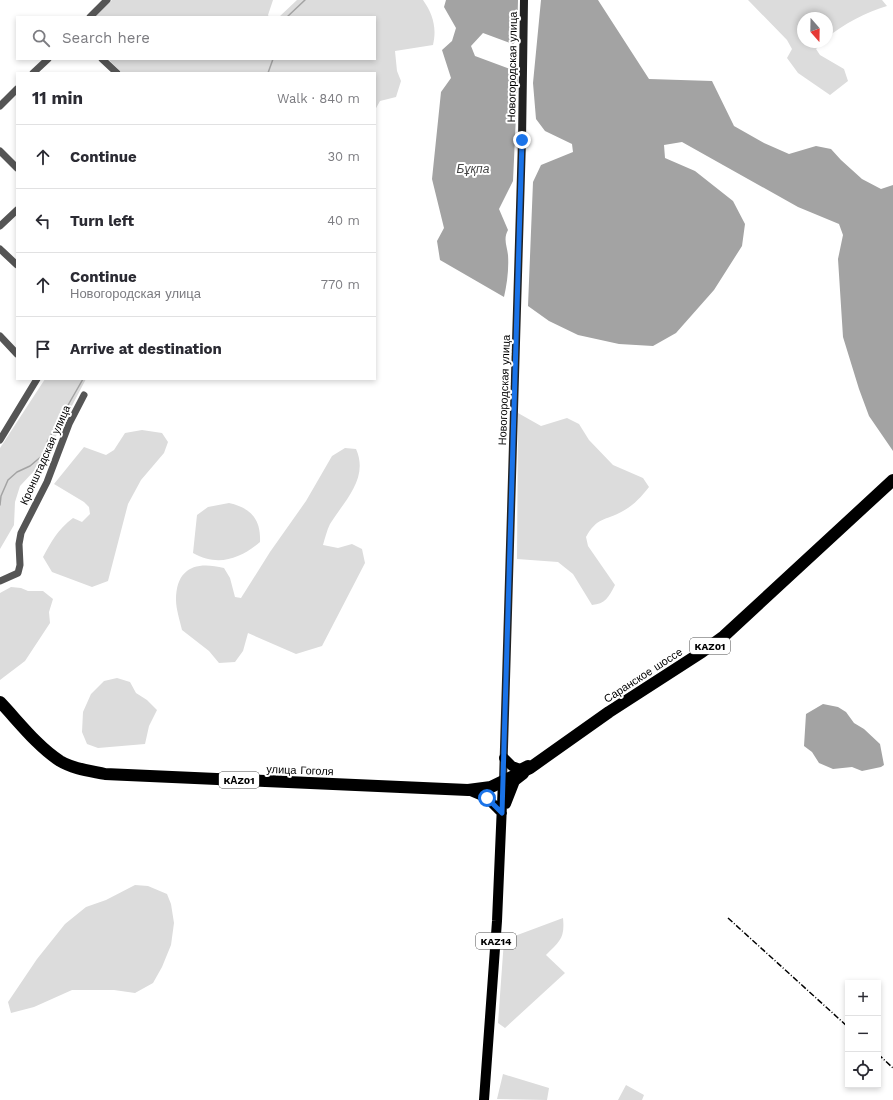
<!DOCTYPE html>
<html lang="en">
<head>
<meta charset="utf-8">
<style>
  :root { --surface:#fff; --page:#f7f7f7; --text:#2b2b33; --muted:#7c7c81; --line:#e1e1e2 }
  body { margin:0; font-family:"Work Sans",sans-serif; background:var(--page); color:var(--text) }
  .controls { position:absolute; right:12px; bottom:12px; display:grid; overflow:hidden; border-radius:0px; box-shadow:0 2px 6px #0003 }
  .controls button { width:36px; height:36px; display:grid; place-items:center; padding:0; border:0; border-bottom:1px solid var(--line); background:var(--surface); color:var(--text); font:20px sans-serif }
  .compass { position:absolute; left:797px; top:12px; width:36px; height:36px; border-radius:50%; background:var(--surface); box-shadow:0 2px 6px #0003; rotate:160deg }
  .stop { position:absolute; width:12px; height:12px; margin:-9px; border:3px solid #1a73e8; border-radius:50%; background:#fff }
  .stop.end { background:#1a73e8; border-color:#fff; box-shadow:0 1px 4px #0008 }
  .list { margin:0; padding:0; list-style:none }
  h2 { display:flex; justify-content:space-between; align-items:center; height:52px; margin:0; padding:0 16px; font-size:17px }
  h2 small { font-size:13px; font-weight:400; color:var(--muted) }
  .list li { display:grid; grid-template-columns:26px 1fr auto; gap:12px; align-items:center; box-sizing:border-box; height:64px; padding:0 16px; border-top:1px solid var(--line) }
  .list b { display:block; font-size:15px; white-space:nowrap }
  .list p { margin:0; font-size:13px; white-space:nowrap; color:var(--muted) }
  .list em { font-size:13px; font-style:normal; color:var(--muted) }
  .icon { flex:none; width:22px; height:22px; fill:none; stroke:currentColor; stroke-width:2; stroke-linecap:round; stroke-linejoin:round }
  .map { position:relative; flex:none; width:893px; height:1100px; overflow:hidden }
  .search { position:absolute; background:var(--surface); box-shadow:0 2px 6px #0003; left:16px; top:16px; width:360px; height:44px; display:flex; align-items:center; gap:10px; box-sizing:border-box; padding:0 14px; border-radius:0px; color:var(--muted); font-size:15px }
  .panel { position:absolute; background:var(--surface); box-shadow:0 2px 6px #0003; left:16px; top:72px; width:360px; height:308px; border-radius:0px }
  .map>svg:first-child { display:block }
</style>
</head>
<body>
<div class="map">
<svg width="893" height="1100" viewBox="0 0 893 1100">
  <rect width="100%" height="100%" fill="#fff"/>
  <path fill="#dcdcdc" d="M112,0H273L268,15L269,17H95Z
    M297,0H423C433,14 437,28 433,45L395,51L397,71L401,81L396,97L380,101L375,110V73H122L108,59H375V17H279Z
    M748,0H882L887,6C867,12 843,24 827,38V18H803V42H823L816,49L820,55L844,69L848,81L830,95L798,73L787,58L792,49L787,40Z
    M45,379H86L45,457L35,470L20,486L15,502L14,525L0,549V448Z
    M518,413L541,426L567,418L579,424L589,440L613,465L643,478L649,487C641,497 634,505 623,511C605,521 597,517 586,537L588,546L615,585C609,597 605,604 592,605L573,574L558,562L517,559Z
    M142,430L162,433L168,442L164,453L141,480L128,504L108,581L92,587L52,572L43,557C51,542 58,529 73,518L82,522L90,514L89,507L84,502L54,484L84,447L106,455L114,450L125,433Z
    M345,448L356,449C369,478 345,500 330,524C327,530 325,538 323,545L338,548L352,544L362,549L365,563L322,646L296,654L248,633L243,651L235,662L219,663L209,651L182,630C180,621 176,609 176,600C176,567 197,561 224,568L230,578L235,597L241,598L270,552L306,501L332,456Z
    M229,503C251,508 261,519 260,542C240,559 218,567 193,553L197,515L208,507Z
    M11,587L21,588L28,591H43L53,599L49,612L50,623L25,661L0,680V593Z
    M117,678L130,682L136,693L147,700L157,710L149,726L145,744L98,748L87,744L82,732L83,712L91,694L104,681Z
    M135,885L148,886L167,894L171,904L174,923L171,945L162,967L153,983L135,993L114,990H72L34,1007L11,1013L8,1002L37,959L65,924L86,907L106,900Z
    M563,918C565,938 560,941 546,955L565,973L505,1028L498,1023L504,940Z
    M503,1074L549,1088L547,1100L497,1099Z
    M626,1085L644,1095L642,1100H618Z"/>
  <path fill="#a3a3a3" d="M446,0H518L517,40L513,44L483,33L471,46L475,56L518,72L513,181L499,209L508,230C503,239 507,246 508,255C509,269 507,284 504,297L440,260L437,241L444,228L432,179L441,92L451,78L442,50L452,41L456,28L444,7Z
    M541,0H598L649,79L712,81L734,126L764,143L789,154L816,146L831,149L841,160L862,179L881,189L893,185V451L869,416L859,389L843,337L838,259L843,235L839,224L798,207L682,142L664,145L665,158L695,171L733,201L745,224L742,246L714,290L676,333L653,346L619,344L578,335L549,321L528,306L533,182L541,165L573,152L572,144L545,131L536,119L533,83Z
    M823,704L838,707L846,712L854,723L864,729L880,744L884,765L881,767L862,771L852,767L833,769L819,763L812,752L804,746L806,714Z"/>
  <g fill="none" stroke-linecap="round" stroke-linejoin="round">
    <path stroke="#a3a3a3" stroke-width="1.5" d="M287,17L305,0
      M268,73L273,59
      M0,505L1,496L8,480L17,472L30,466L43,455L48,440L83,379"/>
    <path stroke="#555" stroke-width="7" d="M90,17L107,0
      M102,59L117,73
      M33,73L48,59
      M0,106L17,89
      M0,151L17,168
      M0,226L17,210
      M0,249L17,265
      M0,336L17,354
      M0,440L37,379
      M0,581L18,573L20,565L19,544L21,533L47,482L69,424L84,395"/>
    <path stroke="#222" stroke-width="8" d="M503,781L522,140L524,0"/>
    <path stroke="#000" stroke-width="10" d="M504,758L512,766L520,769L528,765
      M468,790L487,798L502,813
      M506,804L515,781L524,774
      M484,1100L497,921L503,781"/>
    <path stroke="#000" stroke-width="12" d="M0,702C19,722 37,746 60,761C73,769 91,771 105,774L468,790L491,787L530,768L609,712L702,652L724,636L893,480"/>
    <path stroke="#000" stroke-width="1.5" stroke-dasharray="6 2 1 2" stroke-linecap="butt" d="M728,918L848,1027
      M878,1054L893,1068"/>
  </g>
  <g fill="none" stroke-linecap="round" stroke-linejoin="round">
    <path stroke="#1a73e8" stroke-width="5" d="M487,798L502,813L522,140"/>
  </g>
  <g text-anchor="middle" stroke-width="4" stroke-linejoin="round" paint-order="stroke">
    <g fill="#fff" stroke="#4c4c4c" stroke-width="1">
      <rect x="690" y="638" width="40" height="16" rx="3"/>
      <rect x="219" y="772" width="40" height="16" rx="3"/>
      <rect x="476" y="933" width="40" height="16" rx="3"/>
    </g>
    <g font-size="10" font-weight="bold" fill="#000">
      <text x="710" y="650">KAZ01</text>
      <text x="239" y="784">KАZ01</text>
      <text x="496" y="945">KAZ14</text>
    </g>
    <g font-size="11" fill="#000" stroke="#fff">
      <text transform="translate(512 67) rotate(-89)" y="4">Новогородская улица</text>
      <text transform="translate(504 390) rotate(-88)" y="4">Новогородская улица</text>
      <text transform="translate(45 455) rotate(-66)" y="4">Кронштадская улица</text>
      <text transform="translate(643 675) rotate(-33)" y="4">Саранское шоссе</text>
      <text transform="translate(300 770) rotate(2)" y="4">улица Гоголя</text>
    </g>
    <g font-size="12" font-style="italic" fill="#444" stroke="#fff">
      <text x="473" y="173">Бұқпа</text>
    </g>
  </g>
</svg>
<div class="controls">
<button>+</button>
<button>−</button>
<button><svg class="icon" aria-label="locate" viewBox="0 0 24 24"><circle cx="12" cy="12" r="6"/><path d="M12 2v4M12 18v4M2 12h4M18 12h4"/></svg></button>
</div>
<svg class="compass" viewBox="-18 -18 36 36"><path d="M0-13l5 13h-10z" fill="#e53935"/><path d="M0 13l5-13h-10z" fill="#7c7c81"/></svg>
<div class="stop" style="left:487px;top:798px"></div>
<div class="stop end" style="left:522px;top:140px"></div>
<div class="search"><svg class="icon" aria-label="search" viewBox="0 0 24 24"><circle cx="10" cy="10" r="6"/><path d="M15 15l6 6"/></svg>Search here</div>
<section class="panel">
<h2>11 min<small>Walk · 840 m</small></h2>
<ul class="list">
<li><svg class="icon" aria-label="ahead" viewBox="0 0 24 24"><path d="M12 20V5M6 11l6-6 6 6"/></svg><div><b>Continue</b></div><em>30 m</em></li>
<li><svg class="icon" aria-label="left" viewBox="0 0 24 24"><path d="M17 20v-9H6M10 6l-5 5 5 5"/></svg><div><b>Turn left</b></div><em>40 m</em></li>
<li><svg class="icon" aria-label="ahead" viewBox="0 0 24 24"><path d="M12 20V5M6 11l6-6 6 6"/></svg><div><b>Continue</b><p>Новогородская улица</p></div><em>770 m</em></li>
<li><svg class="icon" aria-label="arrive" viewBox="0 0 24 24"><path d="M6 21V4h12l-3 4 3 4H6"/></svg><div><b>Arrive at destination</b></div></li>
</ul>
</section>
</div>
</body>
</html>
